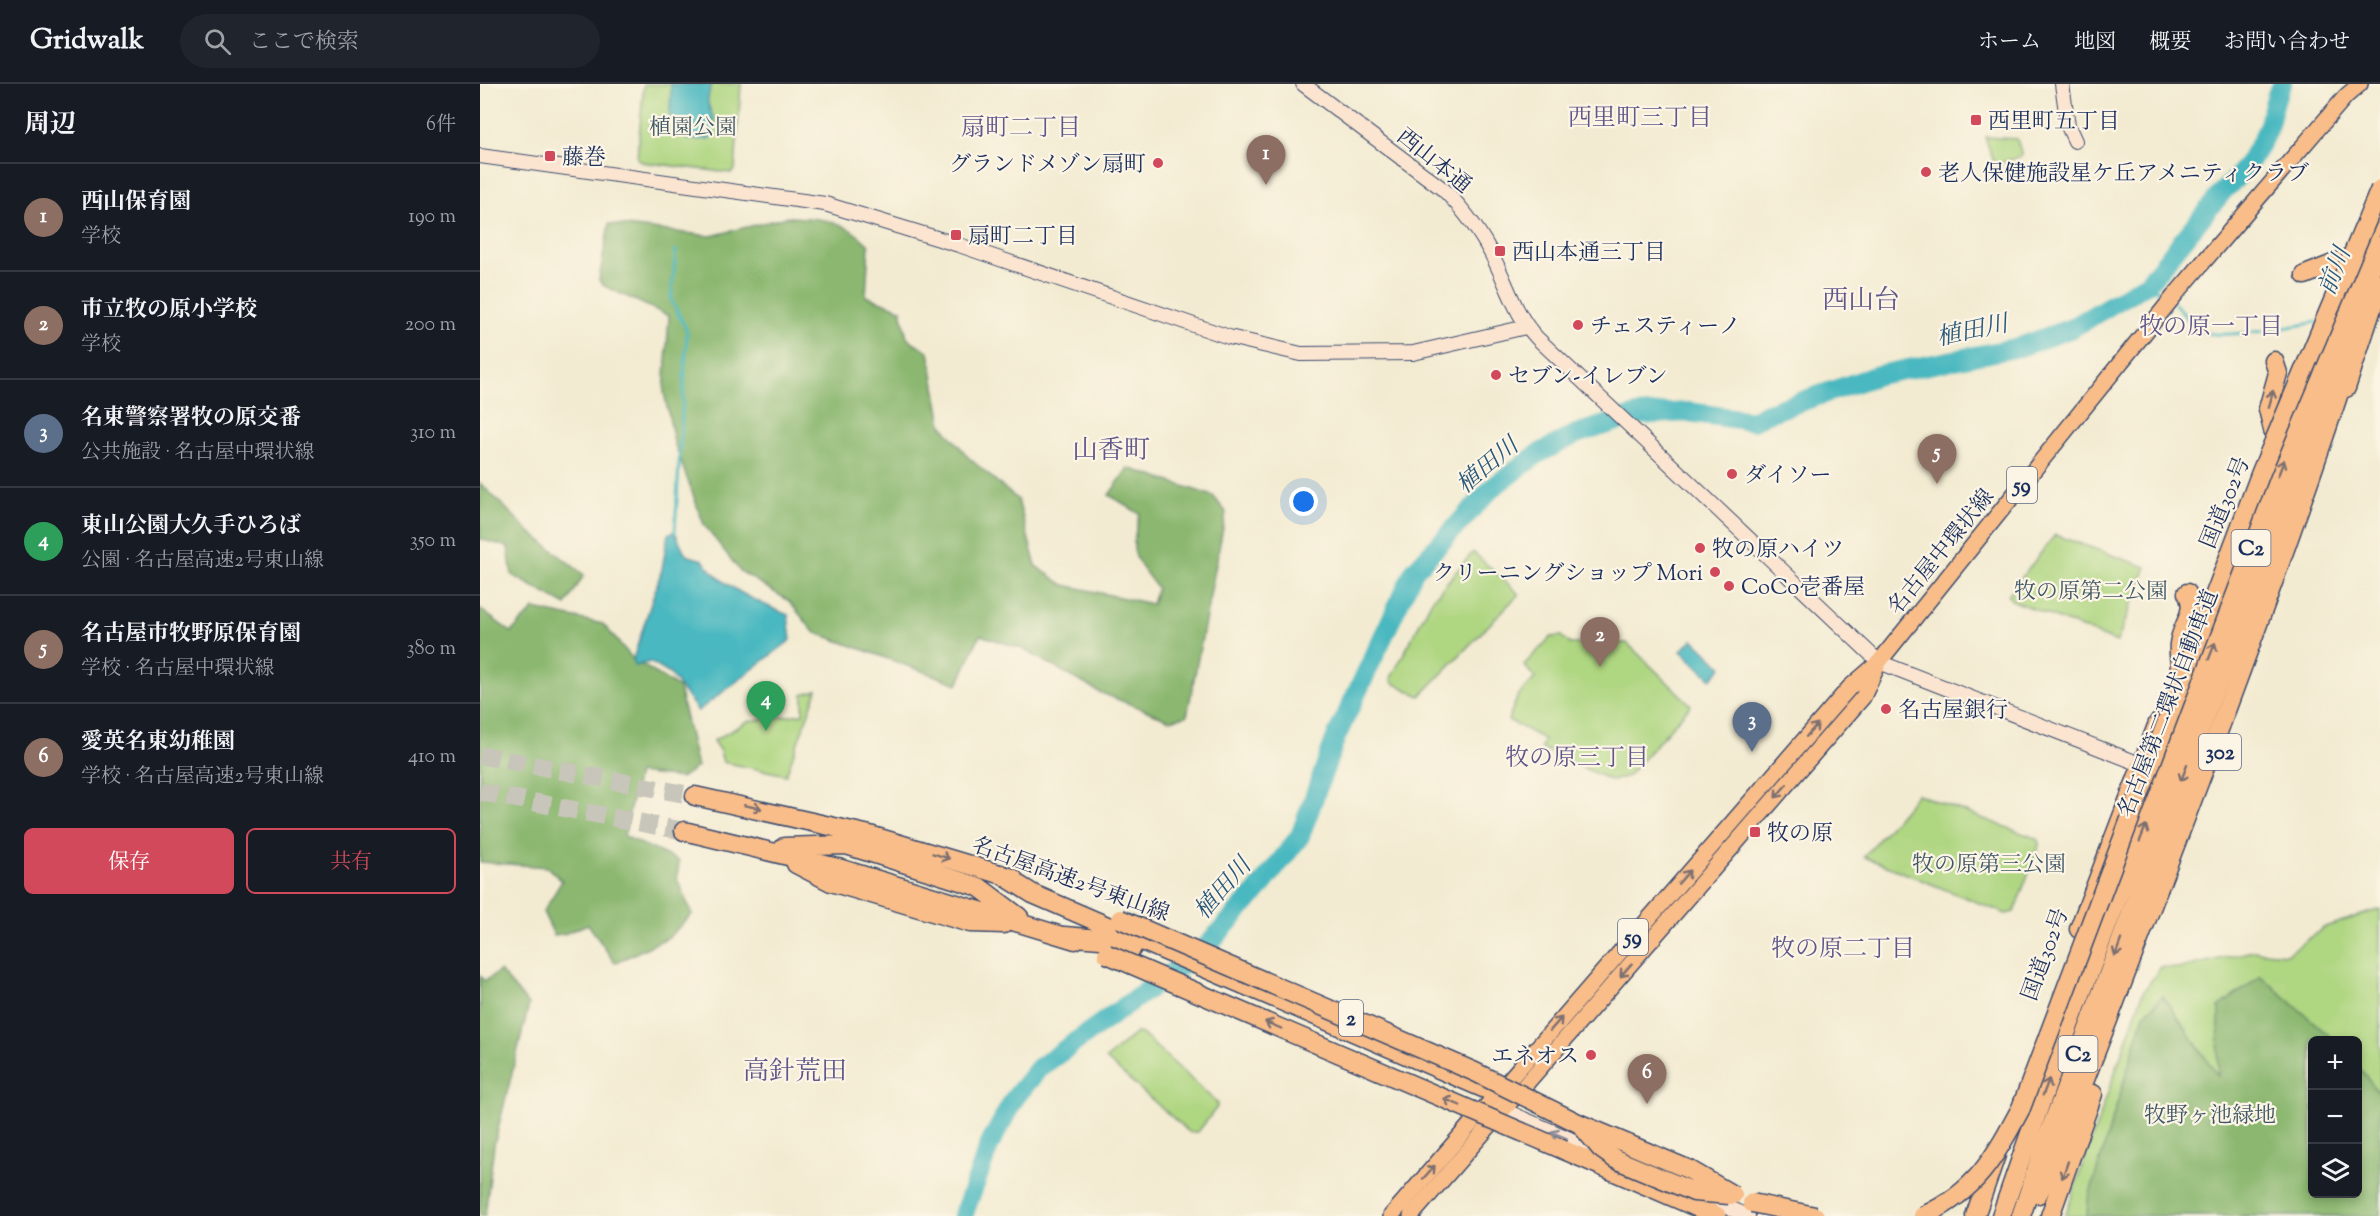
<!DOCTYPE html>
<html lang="ja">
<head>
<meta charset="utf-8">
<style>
  :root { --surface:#171b24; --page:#20242c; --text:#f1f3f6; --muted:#9ea1a6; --line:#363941; --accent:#d1495b }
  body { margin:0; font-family:"Sorts Mill Goudy","Noto Serif JP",serif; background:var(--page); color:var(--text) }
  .controls { position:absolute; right:18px; bottom:18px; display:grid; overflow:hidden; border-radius:9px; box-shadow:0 3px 9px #0003 }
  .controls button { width:54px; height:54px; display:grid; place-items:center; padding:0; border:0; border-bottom:2px solid var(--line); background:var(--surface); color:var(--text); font:30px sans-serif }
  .you { position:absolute; left:824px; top:418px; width:21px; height:21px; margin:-15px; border:4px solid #fff; border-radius:50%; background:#1a73e8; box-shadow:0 0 0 9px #1a73e833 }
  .badge { display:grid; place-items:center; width:39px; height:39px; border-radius:50%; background:var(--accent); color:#fff; font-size:20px; font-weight:700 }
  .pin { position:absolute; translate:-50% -50px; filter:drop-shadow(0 2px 3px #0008) }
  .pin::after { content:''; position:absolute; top:32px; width:21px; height:18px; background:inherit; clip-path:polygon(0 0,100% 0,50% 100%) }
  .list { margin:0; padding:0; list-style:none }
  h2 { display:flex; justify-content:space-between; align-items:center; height:78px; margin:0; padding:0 24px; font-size:26px }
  h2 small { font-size:20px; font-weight:400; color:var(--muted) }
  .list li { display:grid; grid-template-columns:39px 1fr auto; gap:18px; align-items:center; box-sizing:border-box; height:108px; padding:0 24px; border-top:2px solid var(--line) }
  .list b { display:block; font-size:22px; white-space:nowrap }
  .list p { margin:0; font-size:20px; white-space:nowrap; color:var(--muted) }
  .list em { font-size:20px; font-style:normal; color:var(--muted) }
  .actions { display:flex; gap:12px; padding:18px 24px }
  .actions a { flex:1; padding:14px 0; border:2px solid var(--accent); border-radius:9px; text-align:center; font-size:21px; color:var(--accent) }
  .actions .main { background:var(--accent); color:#fff }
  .icon { flex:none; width:33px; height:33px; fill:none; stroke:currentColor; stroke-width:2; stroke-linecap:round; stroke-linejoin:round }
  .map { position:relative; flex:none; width:1900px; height:1132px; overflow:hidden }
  header { display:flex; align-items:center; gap:36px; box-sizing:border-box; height:84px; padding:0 30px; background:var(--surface); border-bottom:2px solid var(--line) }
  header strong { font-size:28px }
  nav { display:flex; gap:33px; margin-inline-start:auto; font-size:21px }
  .search { width:420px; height:54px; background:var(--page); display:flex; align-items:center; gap:15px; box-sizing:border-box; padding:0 21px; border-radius:33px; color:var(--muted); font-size:22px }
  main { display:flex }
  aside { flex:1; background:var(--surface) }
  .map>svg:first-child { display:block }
</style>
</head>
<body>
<header>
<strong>Gridwalk</strong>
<div class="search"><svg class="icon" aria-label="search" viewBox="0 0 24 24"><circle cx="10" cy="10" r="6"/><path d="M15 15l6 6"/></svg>ここで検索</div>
<nav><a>ホーム</a><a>地図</a><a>概要</a><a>お問い合わせ</a></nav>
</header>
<main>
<aside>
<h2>周辺<small>6件</small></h2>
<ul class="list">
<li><span class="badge" style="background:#8d6e63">1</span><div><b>西山保育園</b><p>学校</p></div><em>190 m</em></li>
<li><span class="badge" style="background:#8d6e63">2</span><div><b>市立牧の原小学校</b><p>学校</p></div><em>200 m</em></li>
<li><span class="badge" style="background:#5c6f8a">3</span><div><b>名東警察署牧の原交番</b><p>公共施設 · 名古屋中環状線</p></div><em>310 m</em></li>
<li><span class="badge" style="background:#2e9e5b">4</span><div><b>東山公園大久手ひろば</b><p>公園 · 名古屋高速2号東山線</p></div><em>350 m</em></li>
<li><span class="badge" style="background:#8d6e63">5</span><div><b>名古屋市牧野原保育園</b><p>学校 · 名古屋中環状線</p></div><em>380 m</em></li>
<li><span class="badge" style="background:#8d6e63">6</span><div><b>愛英名東幼稚園</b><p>学校 · 名古屋高速2号東山線</p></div><em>410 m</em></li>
</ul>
<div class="actions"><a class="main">保存</a><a>共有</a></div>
</aside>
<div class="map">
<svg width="1900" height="1132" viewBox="0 0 1900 1132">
  <rect width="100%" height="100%" fill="#fcf5e5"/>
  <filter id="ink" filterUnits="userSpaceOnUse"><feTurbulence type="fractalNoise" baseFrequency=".0167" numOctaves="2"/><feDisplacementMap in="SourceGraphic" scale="12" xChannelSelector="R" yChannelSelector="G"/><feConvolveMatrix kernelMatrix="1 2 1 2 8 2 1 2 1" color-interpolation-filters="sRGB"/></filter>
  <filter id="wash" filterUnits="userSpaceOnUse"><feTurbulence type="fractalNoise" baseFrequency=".008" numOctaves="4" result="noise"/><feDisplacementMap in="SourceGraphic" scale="24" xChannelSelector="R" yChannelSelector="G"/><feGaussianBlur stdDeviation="1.35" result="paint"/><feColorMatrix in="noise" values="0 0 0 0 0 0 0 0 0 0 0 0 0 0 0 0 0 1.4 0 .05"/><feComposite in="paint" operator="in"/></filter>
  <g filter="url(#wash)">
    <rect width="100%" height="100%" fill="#f3ebd1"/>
    <path fill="#afd681" stroke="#658270" stroke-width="1.5" fill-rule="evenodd" d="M164,0H261L255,86L251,89L161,78L157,74Z
      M1505,53L1537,55L1542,72L1515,81Z
      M1575,451L1666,483L1637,558L1531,516L1528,511Z
      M993,468L1039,510L940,612L913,599L911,594L952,516Z
      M1081,552L1090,560L1147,559L1211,621L1148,692L1132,697L1061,664L1064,655L1028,636L1038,612L1055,594L1044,581L1071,553Z
      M337,606L306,691L243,678L240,667L233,657L268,637L323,630V610Z
      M1437,710L1558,755L1559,761L1534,828L1526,830L1384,773Z
      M1900,825V1132H1585L1663,908L1681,883L1701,884L1773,867L1807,870L1845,843ZM1832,956H1878V1110H1832Z
      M656,949L662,950L737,1019V1023L718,1048H709L626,975Z"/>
    <path fill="#8bb76f" stroke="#537366" stroke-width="1.5" d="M307,133C341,134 364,135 389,161L386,212L421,225L427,254L449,268L462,341L489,374L538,416L556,482L584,501L672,520L677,504C653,471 648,471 660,430L629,411L648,384L733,412L746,428L707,632L690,636L619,608L543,565L500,551L478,600L334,548L309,517L260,487L224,441L194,358L184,308L189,232L124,202L119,196L129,140L231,152Z
      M0,399L50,448L104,491L86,521L32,491L28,463L0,455Z
      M0,525L31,548L54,525L123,540L153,575L199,604L217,683L201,694L158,689L144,752L199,777L197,795L212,830L189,853L135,879L108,840L84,850L74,851L63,828L82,797L67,783L0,778Z
      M20,887L49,921L14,1061L5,1132H0V892L5,897Z
      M1781,892L1854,956H1832V1110H1878V982L1900,1011V1132H1607L1608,1116L1664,931L1683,912L1738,992L1739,923Z"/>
    <path fill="#49b8c0" stroke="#32748f" stroke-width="1.5" d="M191,0H232C230,7 227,11 228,19C231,32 242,43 229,55L209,56C182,40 192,26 191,0Z
      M195,448L206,471L223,476C239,502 280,519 308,531L311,556L218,627L190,590L170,578L155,582L153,575L182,485L188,450Z
      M1213,555L1242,583L1231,595L1201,567Z"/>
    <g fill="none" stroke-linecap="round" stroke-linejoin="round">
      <path stroke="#49b8c0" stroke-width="3" d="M1668,199L1687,214
        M1695,220C1703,228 1711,242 1721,247C1739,257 1815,242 1837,238
        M195,448L207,247L191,215L196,166"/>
      <path stroke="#49b8c0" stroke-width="20" d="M483,1132L510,1060L534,1015L559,984L723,866L778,806L820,752L856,653L934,487L1013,403L1058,370L1096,350L1157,331L1208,328L1273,337L1285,330L1398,291L1540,263L1592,244L1668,199L1744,106C1762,90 1781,64 1789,40C1793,26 1794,13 1802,0"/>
    </g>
  </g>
  <g filter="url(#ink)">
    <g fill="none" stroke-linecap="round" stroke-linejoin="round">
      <path stroke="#c8c5ba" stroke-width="18" stroke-dasharray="18 9" stroke-linecap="butt" d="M0,671L215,712
        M0,708L204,747"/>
      <defs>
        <path id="secondary" d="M823,0L964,106C985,127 1002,150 1015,177C1028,203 1036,232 1057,254L1399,578L1660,680
          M1582,0L1588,42L1595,57
          M0,72L345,120L479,161L749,253L821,270L933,269L1046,243
          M1014,1022L1122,1069
          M1223,1113L1268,1132"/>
        <path id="primary" d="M911,1132L1370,603L1399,578L1695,211L1866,12L1880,0
          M931,1132L1383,613L1397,583"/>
        <path id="highway" d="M1825,191L1868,174
          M1794,277L1798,289L1788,325L1795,354
          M1866,304L1900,200
          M1700,585C1700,577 1698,569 1699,560C1701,541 1718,528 1707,509
          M215,712L390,751L533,794
          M204,747L362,785L595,856
          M304,763L366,761L499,803L539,833
          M316,780L351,798L490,839L524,840
          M521,790L553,810L1017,1010
          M1599,845L1678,639
          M584,852L632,856L652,864
          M1084,1066L1237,1132
          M1558,1110L1574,1076C1674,816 1777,556 1865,291
          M1495,1132L1516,1071
          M1521,1132L1571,989L1892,145
          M1541,1132L1564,1063L1900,162
          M1570,1132L1613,1010"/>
      </defs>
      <use href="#secondary" stroke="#3b4b6f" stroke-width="16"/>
      <use href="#primary" stroke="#3b4b6f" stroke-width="18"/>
      <use href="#highway" stroke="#3b4b6f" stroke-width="21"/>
      <use href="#secondary" stroke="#fce5d0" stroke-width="14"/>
      <use href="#primary" stroke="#f8bd89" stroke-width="15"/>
      <use href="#highway" stroke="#f8bd89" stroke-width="18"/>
      <defs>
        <path id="highway-bridge" d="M640,835L995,988L1098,1039L1210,1086L1253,1111
          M627,870L1084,1066
          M1100,1040L1121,1065L1135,1075L1214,1108L1249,1111
          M1272,1119L1335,1132
          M1443,1132C1496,1108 1515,1073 1541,1024L1781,388L1900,105"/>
      </defs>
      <use href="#highway-bridge" stroke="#3b4b6f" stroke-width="21" stroke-linecap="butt"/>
      <use href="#highway-bridge" stroke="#f8bd89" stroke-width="18"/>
    </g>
    <defs><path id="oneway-shaft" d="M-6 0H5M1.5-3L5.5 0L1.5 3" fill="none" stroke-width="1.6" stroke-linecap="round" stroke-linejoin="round" transform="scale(1.5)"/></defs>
    <g stroke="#7e6f71">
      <use href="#oneway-shaft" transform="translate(1791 315) rotate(-76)"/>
      <use href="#oneway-shaft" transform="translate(1801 384) rotate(-69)"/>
      <use href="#oneway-shaft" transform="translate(1732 567) rotate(-69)"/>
      <use href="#oneway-shaft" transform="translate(1332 646) rotate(-49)"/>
      <use href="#oneway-shaft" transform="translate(1704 689) rotate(111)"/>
      <use href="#oneway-shaft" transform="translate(1301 707) rotate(131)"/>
      <use href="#oneway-shaft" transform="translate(273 723) rotate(11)"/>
      <use href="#oneway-shaft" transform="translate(1663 749) rotate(-69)"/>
      <use href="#oneway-shaft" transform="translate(461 772) rotate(17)"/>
      <use href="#oneway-shaft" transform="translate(1204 793) rotate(-49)"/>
      <use href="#oneway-shaft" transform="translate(1638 864) rotate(110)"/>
      <use href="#oneway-shaft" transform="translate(1146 886) rotate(131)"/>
      <use href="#oneway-shaft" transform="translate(1076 940) rotate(-49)"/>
      <use href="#oneway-shaft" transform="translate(793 941) rotate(-157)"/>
      <use href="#oneway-shaft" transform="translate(1566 1003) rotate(-69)"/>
      <use href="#oneway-shaft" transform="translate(972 1018) rotate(-157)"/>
      <use href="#oneway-shaft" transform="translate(1585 1086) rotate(109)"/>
      <use href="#oneway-shaft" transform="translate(949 1088) rotate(-48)"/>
    </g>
    <use stroke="#8c8a97" href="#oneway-shaft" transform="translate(1079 1051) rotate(-157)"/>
  </g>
  <g fill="#d1495b" stroke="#fcf5e5" stroke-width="2">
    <rect x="1490" y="30" width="12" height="12" rx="3"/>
    <rect x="64" y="66" width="12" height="12" rx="3"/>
    <circle cx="678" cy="79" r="6"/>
    <circle cx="1446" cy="88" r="6"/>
    <rect x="470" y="145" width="12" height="12" rx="3"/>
    <rect x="1014" y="161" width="12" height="12" rx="3"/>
    <circle cx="1098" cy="241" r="6"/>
    <circle cx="1016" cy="291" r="6"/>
    <circle cx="1252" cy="390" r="6"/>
    <circle cx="1220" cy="464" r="6"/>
    <circle cx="1235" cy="488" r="6"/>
    <circle cx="1249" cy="502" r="6"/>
    <circle cx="1406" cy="625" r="6"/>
    <rect x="1269" y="742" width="12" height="12" rx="3"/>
    <circle cx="1111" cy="971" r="6"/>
  </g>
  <g text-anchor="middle" stroke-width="4.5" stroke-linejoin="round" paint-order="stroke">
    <g fill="#fcf5e5" stroke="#5e6a86" stroke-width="1.5">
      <rect x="1527" y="383" width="30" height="36" rx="4.5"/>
      <rect x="1751.5" y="446" width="39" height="36" rx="4.5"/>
      <rect x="1719" y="650" width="42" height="36" rx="4.5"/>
      <rect x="1138" y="835" width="30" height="36" rx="4.5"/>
      <rect x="859" y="916" width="24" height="36" rx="4.5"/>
      <rect x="1578.5" y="952" width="39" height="36" rx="4.5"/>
    </g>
    <g font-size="21" font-weight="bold" fill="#1b2f5e">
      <text x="1542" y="408">59</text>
      <text x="1771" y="471">C2</text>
      <text x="1740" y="675">302</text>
      <text x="1153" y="860">59</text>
      <text x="871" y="941">2</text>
      <text x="1598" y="977">C2</text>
    </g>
    <g font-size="22" fill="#1b2f5e" stroke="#fcf5e5" text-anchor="start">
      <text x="1508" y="44">西里町五丁目</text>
      <text x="82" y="80">藤巻</text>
      <text x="666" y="87" text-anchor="end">グランドメゾン扇町</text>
      <text x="1458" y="96">老人保健施設星ケ丘アメニティクラブ</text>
      <text x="488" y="159">扇町二丁目</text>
      <text x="1032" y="175">西山本通三丁目</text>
      <text x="1110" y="249">チェスティーノ</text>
      <text x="1028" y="299">セブン-イレブン</text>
      <text x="1264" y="398">ダイソー</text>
      <text x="1232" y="472">牧の原ハイツ</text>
      <text x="1223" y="496" text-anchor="end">クリーニングショップ Mori</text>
      <text x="1261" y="510">CoCo壱番屋</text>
      <text x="1418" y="633">名古屋銀行</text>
      <text x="1287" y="756">牧の原</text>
      <text x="1099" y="979" text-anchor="end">エネオス</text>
    </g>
    <g font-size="22" fill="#405967" stroke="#fcf5e5">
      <text x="213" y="50">植園公園</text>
      <text x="1611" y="514">牧の原第二公園</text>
      <text x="1509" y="787">牧の原第三公園</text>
      <text x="1730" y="1038">牧野ヶ池緑地</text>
    </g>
    <g font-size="22" fill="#1b2f5e" stroke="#fcf5e5">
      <text transform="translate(955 76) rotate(39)" y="8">西山本通</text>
      <text transform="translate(1744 418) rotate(-68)" y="8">国道302号</text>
      <text transform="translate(1460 467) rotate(-51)" y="8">名古屋中環状線</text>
      <text transform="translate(1687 619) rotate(-69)" y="8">名古屋第二環状自動車道</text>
      <text transform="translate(591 794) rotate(20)" y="8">名古屋高速2号東山線</text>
      <text transform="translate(1564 870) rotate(-70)" y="8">国道302号</text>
    </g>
    <g font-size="24" fill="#5f578a" stroke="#fcf5e5">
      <text x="1160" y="41">西里町三丁目</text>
      <text x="541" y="51">扇町二丁目</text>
      <text x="1731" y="250">牧の原一丁目</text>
      <text x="1097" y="681">牧の原三丁目</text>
      <text x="1363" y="872">牧の原二丁目</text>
    </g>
    <g font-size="24" font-style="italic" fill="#29587b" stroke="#fcf5e5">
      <text transform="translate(1854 187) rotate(-69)" y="8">前川</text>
      <text transform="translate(1492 246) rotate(-12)" y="8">植田川</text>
      <text transform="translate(1007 381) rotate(-40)" y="8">植田川</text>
      <text transform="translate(742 804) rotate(-49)" y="8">植田川</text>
    </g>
    <g font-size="26" fill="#5f578a" stroke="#fcf5e5">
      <text x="1381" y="224">西山台</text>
      <text x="631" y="374">山香町</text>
      <text x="315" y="995">高針荒田</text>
    </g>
  </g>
</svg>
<div class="controls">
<button>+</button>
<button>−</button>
<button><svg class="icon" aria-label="layers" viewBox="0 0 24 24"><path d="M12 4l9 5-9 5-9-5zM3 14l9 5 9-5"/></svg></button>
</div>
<div class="you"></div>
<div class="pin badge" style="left:786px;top:101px;background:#8d6e63">1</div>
<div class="pin badge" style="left:1120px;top:583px;background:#8d6e63">2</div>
<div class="pin badge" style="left:1272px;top:668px;background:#5c6f8a">3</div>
<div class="pin badge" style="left:286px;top:647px;background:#2e9e5b">4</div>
<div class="pin badge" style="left:1457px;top:400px;background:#8d6e63">5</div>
<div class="pin badge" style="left:1167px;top:1020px;background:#8d6e63">6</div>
</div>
</main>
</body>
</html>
